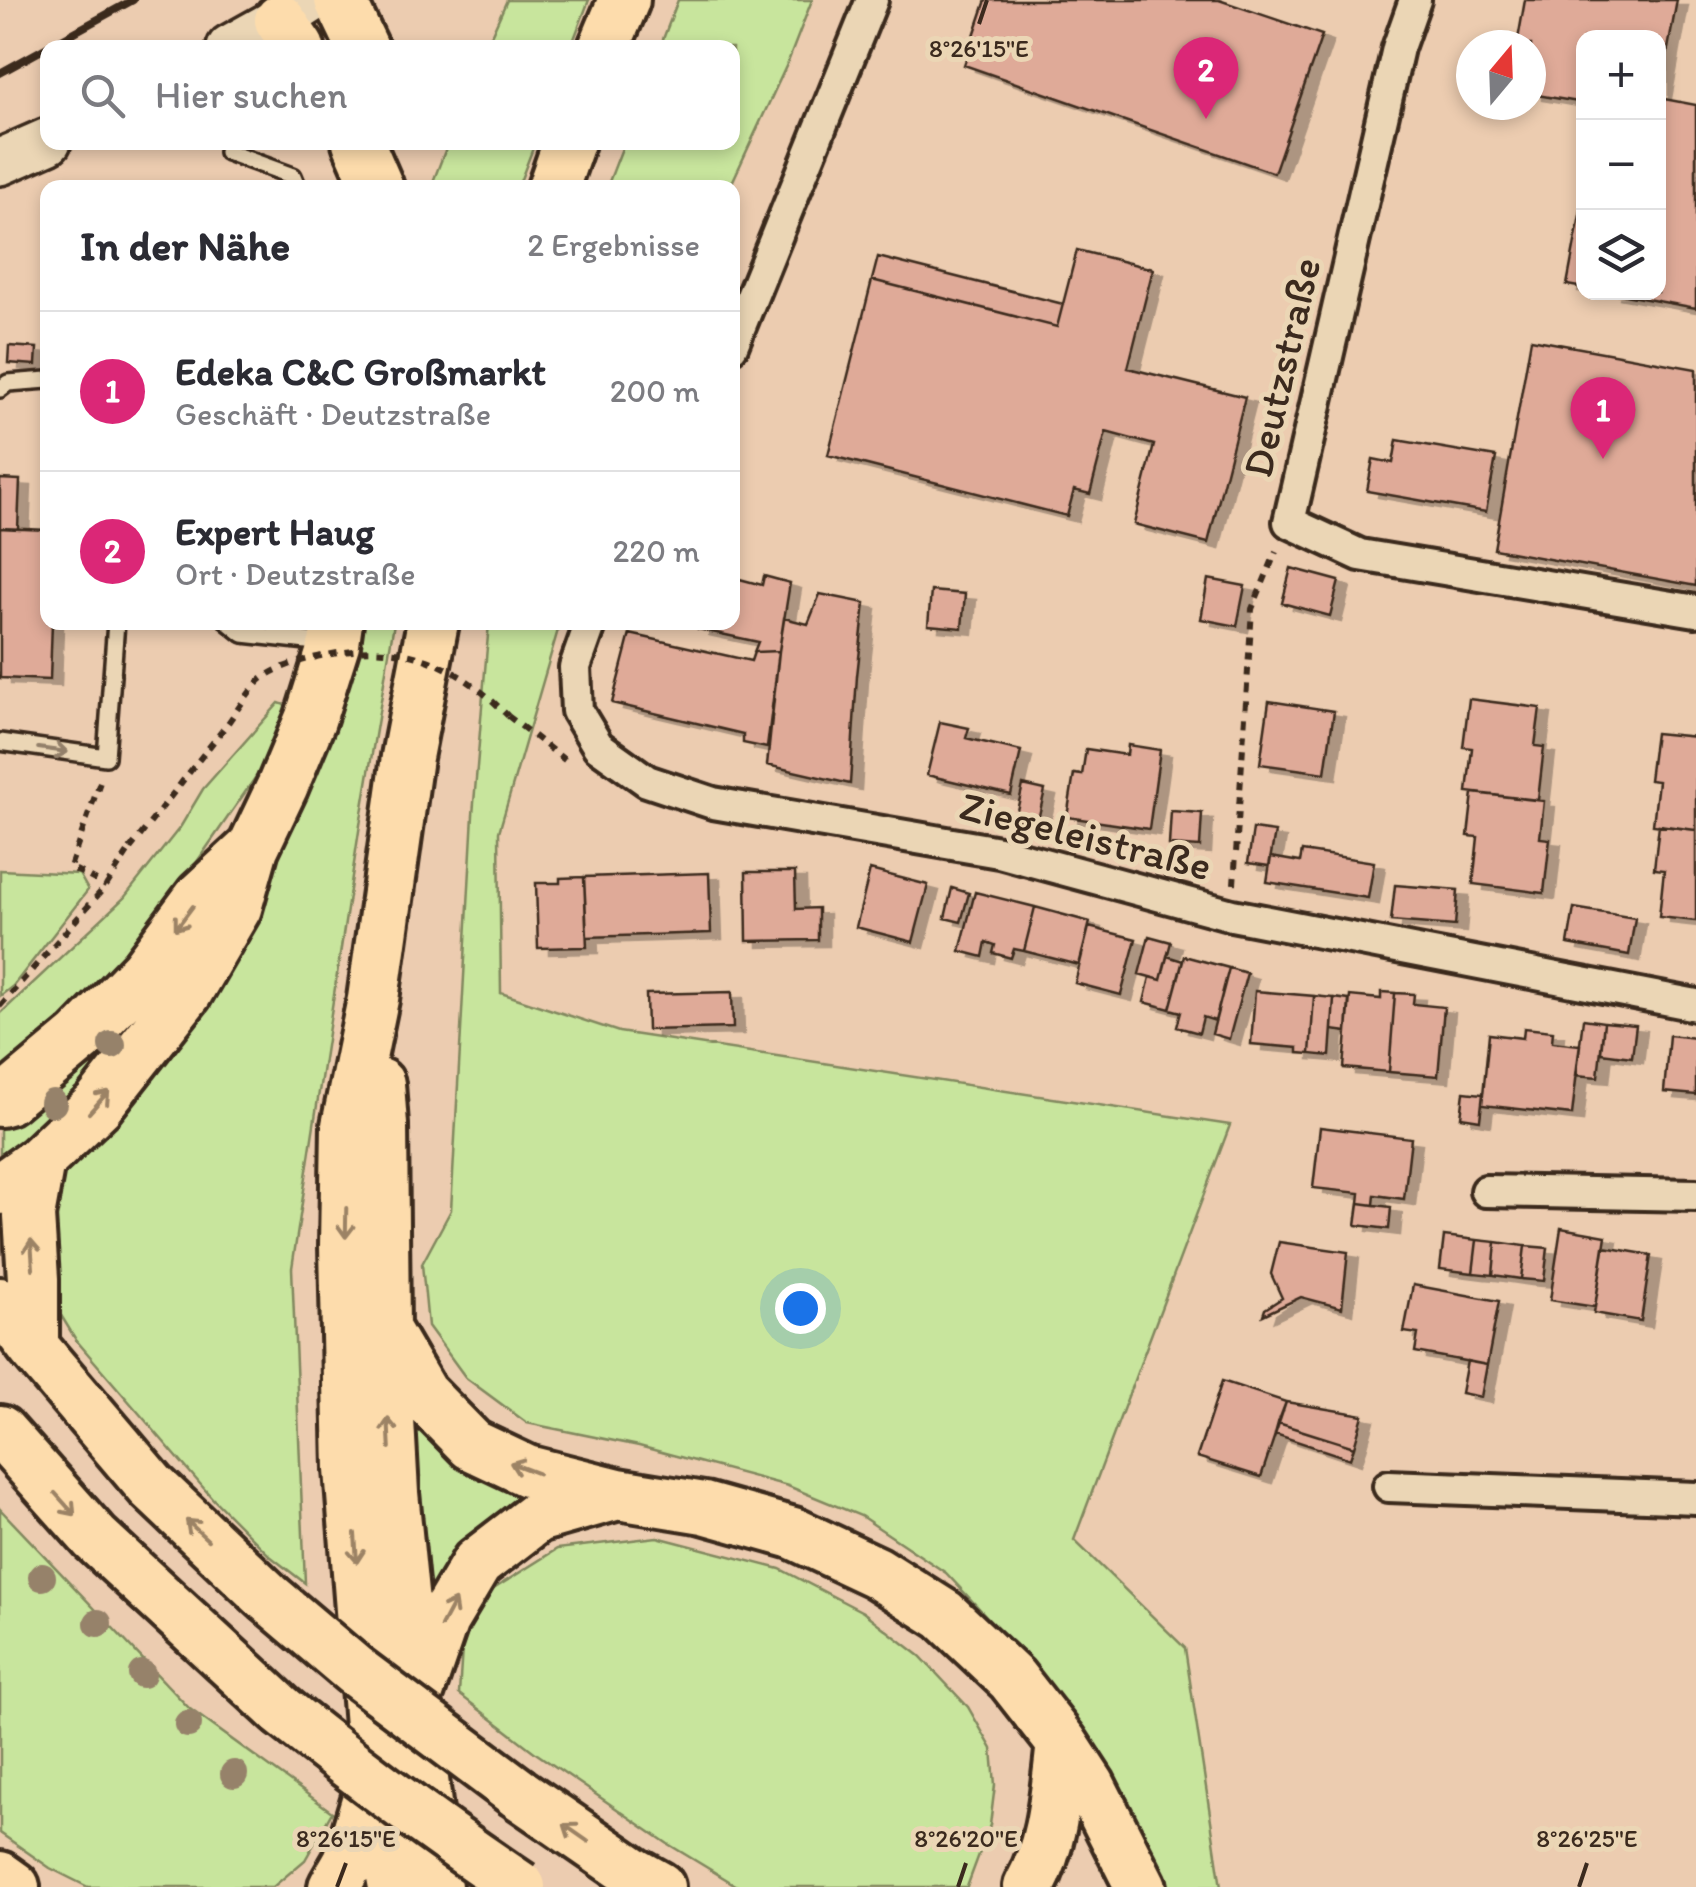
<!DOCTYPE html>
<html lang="de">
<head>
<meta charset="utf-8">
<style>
  :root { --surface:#fff; --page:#f2f2f3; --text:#2b2b33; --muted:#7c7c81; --line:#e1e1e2; --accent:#db2777 }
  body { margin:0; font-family:Itim,sans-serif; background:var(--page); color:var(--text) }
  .controls { position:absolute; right:30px; top:30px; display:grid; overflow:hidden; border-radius:20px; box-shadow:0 5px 15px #0003 }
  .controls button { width:90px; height:90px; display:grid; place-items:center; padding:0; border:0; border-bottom:2px solid var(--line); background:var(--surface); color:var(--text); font:50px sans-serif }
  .compass { position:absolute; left:1456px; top:30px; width:90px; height:90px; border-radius:50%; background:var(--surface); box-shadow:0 5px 15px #0003; rotate:19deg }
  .you { position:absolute; left:800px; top:1308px; width:35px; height:35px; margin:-25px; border:8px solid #fff; border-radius:50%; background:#1a73e8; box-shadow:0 0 0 15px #1a73e833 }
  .badge { display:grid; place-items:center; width:65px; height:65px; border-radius:50%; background:var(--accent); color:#fff; font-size:32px; font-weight:700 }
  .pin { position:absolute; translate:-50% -82px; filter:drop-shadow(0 2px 5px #0008) }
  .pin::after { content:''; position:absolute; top:52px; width:35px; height:30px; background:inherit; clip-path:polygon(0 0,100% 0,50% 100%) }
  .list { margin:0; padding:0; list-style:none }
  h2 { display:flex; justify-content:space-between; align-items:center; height:130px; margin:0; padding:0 40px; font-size:42px }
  h2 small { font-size:32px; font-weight:400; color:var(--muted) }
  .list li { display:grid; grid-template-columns:65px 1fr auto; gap:30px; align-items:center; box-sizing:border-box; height:160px; padding:0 40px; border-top:2px solid var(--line) }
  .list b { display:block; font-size:38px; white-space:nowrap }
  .list p { margin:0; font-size:32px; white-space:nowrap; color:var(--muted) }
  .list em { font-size:32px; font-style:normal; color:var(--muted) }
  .icon { flex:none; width:55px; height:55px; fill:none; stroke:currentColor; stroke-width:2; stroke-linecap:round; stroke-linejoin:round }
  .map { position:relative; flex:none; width:1696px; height:1887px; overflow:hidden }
  .search { position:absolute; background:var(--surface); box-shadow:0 5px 15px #0003; left:40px; top:40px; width:700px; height:110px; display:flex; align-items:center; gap:25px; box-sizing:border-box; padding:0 35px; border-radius:20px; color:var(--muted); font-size:38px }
  .panel { position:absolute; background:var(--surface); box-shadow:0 5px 15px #0003; left:40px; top:180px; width:700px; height:450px; border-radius:20px }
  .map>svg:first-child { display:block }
</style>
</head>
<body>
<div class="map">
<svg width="1696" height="1887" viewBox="0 0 1696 1887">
  <defs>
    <filter id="shadow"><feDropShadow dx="11" dy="6" stdDeviation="0" flood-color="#0004"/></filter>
  </defs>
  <rect width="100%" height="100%" fill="#ecccb0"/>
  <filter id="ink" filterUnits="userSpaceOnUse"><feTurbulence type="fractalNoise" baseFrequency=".01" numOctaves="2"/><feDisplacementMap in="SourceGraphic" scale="20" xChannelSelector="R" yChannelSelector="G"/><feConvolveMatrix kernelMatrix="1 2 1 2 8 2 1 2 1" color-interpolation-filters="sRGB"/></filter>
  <g filter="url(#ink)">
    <path fill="#c8e59d" stroke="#82885e" stroke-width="2.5" d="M507,0H589L571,47H486Z
      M678,0H812L788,62L730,187H607L624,143L732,142V48L660,47Z
      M448,143V142L535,143L518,187H431Z
      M358,623H394L359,831L292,1268L305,1583L270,1556L213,1499L76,1340L48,1294L39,1204L267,883L344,692Z
      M489,623H560L499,832L501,993L619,1032L1230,1125L1074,1540L1185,1648L1221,1887H1159L1030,1663L946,1573L861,1516L788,1486L639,1446L527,1423L466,1378L428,1326L422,1264L451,1210L473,815Z
      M279,703L291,707L271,755L176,892L142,949L0,1081V1014L124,898L181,826L203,789Z
      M0,870L79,874L88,890L13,986L0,996Z
      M155,980L122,1055L0,1170V1122Z
      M413,1414L455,1460L482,1478L525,1499L451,1558L425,1599L422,1601Z
      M0,1509L190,1709L332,1812L305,1860L273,1887H88L50,1868L0,1833Z
      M657,1537L780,1569L863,1612L920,1656L968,1707L992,1749L995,1785L990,1825L967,1887H739L668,1844L537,1754L459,1694L463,1633L484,1595L557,1549Z"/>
    <path fill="#dfaa98" stroke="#3b2a1e" stroke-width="2.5" filter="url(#shadow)" d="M986,0H1219L1322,35L1274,173L964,65Z
      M1525,0H1677L1659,98L1696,105V308L1608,292H1658V38H1584V103L1531,94V45H1517Z
      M1584,194V288L1567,285Z
      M1077,250L1153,269L1128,368L1245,397L1208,543L1134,524L1154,445L1106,432L1090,494L1074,490L1067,516L828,455L872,280L1057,327Z
      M878,257L1063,304L1057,327L872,280Z
      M1531,339L1696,369V586L1494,549Z
      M9,346L37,348L36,365L8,363Z
      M1397,440L1496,457L1486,512L1367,491L1373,459L1393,463Z
      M0,479L20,480L18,529L0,528Z
      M0,528L48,530V622H52L50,680L0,678Z
      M1291,568L1339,581L1330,616L1282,603Z
      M764,576L790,583L779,651L754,652L758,642L698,629L699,622H732V577L762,585Z
      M1208,579L1245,586L1237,626L1201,619Z
      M931,591L965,594L962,628L928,625Z
      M820,594L865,603L857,676L850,784L767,765L779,651L784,618L808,624Z
      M630,634L751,661L754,652L779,651L767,748L743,743V734L612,703Z
      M1469,699L1540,708L1535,746L1544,747L1538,800L1467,792L1472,748L1463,747Z
      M1269,701L1334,711L1325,773L1260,764Z
      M940,722L969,728L966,738L1021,751L1011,795L927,775Z
      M1655,733L1696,737V830L1653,825L1658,781L1649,780Z
      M1128,745L1160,750L1149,829L1067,817L1074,774L1082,775L1086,749L1127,755Z
      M1023,785L1045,790L1037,824L1015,819Z
      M1473,793L1544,801L1540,838L1550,839L1544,893L1473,884L1478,837L1468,836Z
      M1171,811L1202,813L1200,847L1169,845Z
      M1659,825L1696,830V921L1659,917L1664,870L1654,869Z
      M1253,829L1275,832L1269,866L1248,863Z
      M1302,851L1374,862L1368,898L1267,882L1271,857L1300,862Z
      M870,870L928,885L913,942L856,927Z
      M746,872H795L796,909L818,908V940L747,941Z
      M709,873L711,933L587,937L584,877Z
      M584,877L587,947L538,948L536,883H560V878Z
      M1395,885L1458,890L1455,926L1391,921Z
      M952,888L969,893L961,922L945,918Z
      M975,892L1035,907L1024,951L1014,949L1011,958L993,953L995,945L986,942L983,957L960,951Z
      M1035,907L1090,922L1079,965L1024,951Z
      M1574,908L1635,918L1629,955L1568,944Z
      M1089,927L1136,939L1121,995L1075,983Z
      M1149,936L1171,942L1161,980L1139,974Z
      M1167,956L1183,961L1170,1009L1144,1002L1150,977L1161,980Z
      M1184,956L1229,968L1215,1021L1203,1017L1199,1033L1177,1027L1181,1012L1170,1009Z
      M1229,968L1247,973L1229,1039L1212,1034Z
      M1255,991L1314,996L1310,1054L1298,1053V1048L1251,1044Z
      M732,992L733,1028L647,1030L646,994Z
      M1381,992L1395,993L1389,1072L1344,1068L1350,996L1381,999Z
      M1395,993L1414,994L1413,1004L1444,1007L1438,1076L1389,1072Z
      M1314,996L1334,998L1330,1056L1310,1054Z
      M1334,998L1349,1000L1347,1032L1332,1030Z
      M1583,1019L1604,1022L1598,1077L1576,1075Z
      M1604,1022L1636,1025L1632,1057L1601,1053Z
      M1524,1028L1553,1031L1552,1042L1580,1045L1572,1115L1482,1105L1489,1034L1523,1038Z
      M1669,1035L1696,1038V1095L1664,1092Z
      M1464,1092L1483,1094L1480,1120L1461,1117Z
      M1320,1127L1411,1138L1404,1199L1375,1195L1374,1205L1359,1203L1360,1193L1313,1188Z
      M1359,1203L1391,1207L1389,1229L1356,1225Z
      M1561,1228L1606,1236L1595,1307L1550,1300Z
      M1444,1236L1477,1240L1473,1273L1440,1269Z
      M1477,1240L1496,1242L1493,1275L1473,1273Z
      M1279,1242L1348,1252L1342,1308L1301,1297L1263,1315L1265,1309L1282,1298L1271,1274Z
      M1496,1242L1525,1246L1521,1279L1493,1275Z
      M1525,1246L1548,1248L1544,1281L1521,1279Z
      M1604,1247L1651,1255L1641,1321L1594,1313Z
      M1413,1285L1499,1301L1487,1365L1415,1352L1418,1334L1404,1332Z
      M1467,1361L1487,1365L1481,1397L1461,1393Z
      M1222,1381L1286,1402L1261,1477L1197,1457Z
      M1286,1402L1363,1415L1354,1447L1278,1423Z
      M1278,1423L1354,1447L1350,1459L1275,1434Z"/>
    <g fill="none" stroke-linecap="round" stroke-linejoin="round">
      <defs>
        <path id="lane" d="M227,152L293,176L298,188
          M0,389L8,383L48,380
          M228,622L243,634L325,643
          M0,742L106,757L116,622"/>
        <path id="street" d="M1415,0L1398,48L1289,522L1360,555L1696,611
          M732,346L872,0
          M591,622L575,667L577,711L598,746L647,781L713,803L999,852L1232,915L1696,1005
          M1486,1191L1696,1195
          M1389,1486L1696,1498"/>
        <path id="secondary" d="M230,48L280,20L311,0
          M0,162L48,141"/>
        <path id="primary" d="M340,0L363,48
          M280,20L299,48
          M604,48L624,0
          M358,142L378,188
          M553,188L569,142
          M379,1084L382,1125L384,1329L393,1493L414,1704L436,1887
          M0,1101L7,1099L80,1038L145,971L201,896L253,848
          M0,1189L39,1161L98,1105L187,992L236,908L253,848L282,787L310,720L334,644L337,622
          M0,1303L33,1347L151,1486L268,1597
          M384,1329L422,1394L472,1445L527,1471L618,1494L704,1508L793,1533L876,1572L944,1615L1012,1679L1062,1743L1090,1786L1141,1887
          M33,1347V1279L29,1216L39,1161
          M0,1431L95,1538L282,1711
          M419,1690L443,1620L477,1563L537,1517L618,1494
          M518,1793L634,1873L659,1887
          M0,1877L14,1887
          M334,1887L349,1861L371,1787
          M394,1887L374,1777L350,1469L345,1246L347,1126L373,999L407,757L433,622
          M1029,1887C1053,1844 1056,1792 1062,1743"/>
      </defs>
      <use href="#lane" stroke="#3b2a1e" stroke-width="22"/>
      <use href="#street" stroke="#3b2a1e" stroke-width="38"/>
      <use href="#secondary" stroke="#3b2a1e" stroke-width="52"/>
      <use href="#primary" stroke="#3b2a1e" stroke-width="58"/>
      <path stroke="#3b2a1e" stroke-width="6" stroke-dasharray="8 8" stroke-linecap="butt" d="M508,716L566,761
        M100,782L70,867L106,886
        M1234,884L1252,609L1276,552
        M0,1006L106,886L130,849"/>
      <use href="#lane" stroke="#ebd6b5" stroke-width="15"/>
      <use href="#street" stroke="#ebd6b5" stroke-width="30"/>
      <use href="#secondary" stroke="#ebd6b5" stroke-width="45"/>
      <use href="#primary" stroke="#fddcac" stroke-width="50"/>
      <path stroke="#3b2a1e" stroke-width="8" d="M0,73L133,0"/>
      <defs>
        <path id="primary-bridge" d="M268,1597L354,1670L518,1793
          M282,1711C359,1773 438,1832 520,1887"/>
      </defs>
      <use href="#primary-bridge" stroke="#3b2a1e" stroke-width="58" stroke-linecap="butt"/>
      <path stroke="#3b2a1e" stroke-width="6" stroke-dasharray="8 8" stroke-linecap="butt" d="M130,849C162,808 193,767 225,727C235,714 251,687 263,678C274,669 299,661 313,658C393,638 451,657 508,716"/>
      <use href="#primary-bridge" stroke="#fddcac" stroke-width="50"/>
    </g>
    <g fill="#96826a">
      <circle cx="112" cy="1045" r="14"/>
      <circle cx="53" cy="1103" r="14"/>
      <circle cx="42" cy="1577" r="14"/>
      <circle cx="98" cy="1623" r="14"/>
      <circle cx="142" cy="1674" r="14"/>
      <circle cx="188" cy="1724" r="14"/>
      <circle cx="234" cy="1774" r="14"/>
    </g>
    <defs><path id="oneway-shaft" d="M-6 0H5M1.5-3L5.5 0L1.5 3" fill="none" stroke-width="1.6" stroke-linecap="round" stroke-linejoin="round" transform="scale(2.5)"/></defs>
    <use stroke="#93806a" href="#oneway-shaft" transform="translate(53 750) rotate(8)"/>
    <g stroke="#9c8365">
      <use href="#oneway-shaft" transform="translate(184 918) rotate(127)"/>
      <use href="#oneway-shaft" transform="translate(99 1102) rotate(-48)"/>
      <use href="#oneway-shaft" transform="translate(346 1223) rotate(91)"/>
      <use href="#oneway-shaft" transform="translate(32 1254) rotate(-94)"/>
      <use href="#oneway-shaft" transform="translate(389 1433) rotate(-93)"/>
      <use href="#oneway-shaft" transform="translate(524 1468) rotate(-159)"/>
      <use href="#oneway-shaft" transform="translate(65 1504) rotate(48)"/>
      <use href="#oneway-shaft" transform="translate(197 1530) rotate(-137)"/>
      <use href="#oneway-shaft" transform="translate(356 1548) rotate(86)"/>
      <use href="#oneway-shaft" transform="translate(448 1613) rotate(-62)"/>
      <use href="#oneway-shaft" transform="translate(576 1833) rotate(-145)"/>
    </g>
  </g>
  <path fill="none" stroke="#3b2a1e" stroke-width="4" d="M979,24L987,0M337,1887L346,1863M958,1887L966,1863M1579,1887L1587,1863"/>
  <g text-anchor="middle" stroke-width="10" stroke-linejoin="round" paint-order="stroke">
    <g font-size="42" fill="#3b2a1e" stroke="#ebd6b5">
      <text transform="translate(1281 367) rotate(-77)" y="15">Deutzstraße</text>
      <text transform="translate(1086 835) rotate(14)" y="15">Ziegeleistraße</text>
    </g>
  </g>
  <g font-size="25" text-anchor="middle" fill="#3b2a1e" stroke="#ebd6b5" stroke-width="10" stroke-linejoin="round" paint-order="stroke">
    <text x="979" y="57">8°26'15"E</text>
    <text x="346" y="1847">8°26'15"E</text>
    <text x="966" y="1847">8°26'20"E</text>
    <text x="1587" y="1847">8°26'25"E</text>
  </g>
</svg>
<div class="controls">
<button>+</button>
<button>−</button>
<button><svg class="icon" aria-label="layers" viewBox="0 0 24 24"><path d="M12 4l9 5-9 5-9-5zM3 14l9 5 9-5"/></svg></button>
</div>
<svg class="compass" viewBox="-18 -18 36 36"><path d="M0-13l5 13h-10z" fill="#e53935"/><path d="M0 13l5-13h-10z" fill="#7c7c81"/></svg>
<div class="you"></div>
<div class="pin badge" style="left:1603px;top:459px">1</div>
<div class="pin badge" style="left:1206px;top:119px">2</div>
<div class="search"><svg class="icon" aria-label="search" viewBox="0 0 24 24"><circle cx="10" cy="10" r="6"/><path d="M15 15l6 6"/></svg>Hier suchen</div>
<section class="panel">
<h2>In der Nähe<small>2 Ergebnisse</small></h2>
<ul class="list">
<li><span class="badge">1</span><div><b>Edeka C&amp;C Großmarkt</b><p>Geschäft · Deutzstraße</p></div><em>200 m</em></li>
<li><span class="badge">2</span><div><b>Expert Haug</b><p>Ort · Deutzstraße</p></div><em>220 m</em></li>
</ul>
</section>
</div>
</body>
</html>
